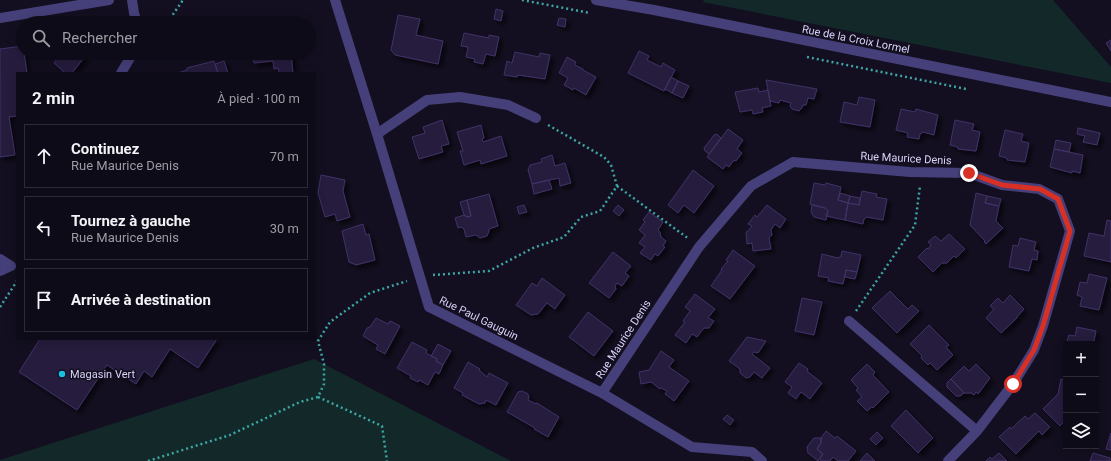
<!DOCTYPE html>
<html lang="fr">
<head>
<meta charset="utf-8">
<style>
  :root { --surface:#0e0b18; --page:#171421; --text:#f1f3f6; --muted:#9b9ba2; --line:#2e2b37 }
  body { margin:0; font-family:Roboto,sans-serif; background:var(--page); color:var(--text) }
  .controls { position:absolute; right:12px; bottom:12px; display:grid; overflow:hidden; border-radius:0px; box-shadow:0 2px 10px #0003 }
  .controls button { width:36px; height:36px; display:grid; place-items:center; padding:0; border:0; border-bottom:1px solid var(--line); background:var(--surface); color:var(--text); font:20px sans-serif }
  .stop { position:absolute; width:12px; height:12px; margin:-9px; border:3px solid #d93025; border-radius:50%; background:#fff }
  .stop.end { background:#d93025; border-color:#fff; box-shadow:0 1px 4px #0008 }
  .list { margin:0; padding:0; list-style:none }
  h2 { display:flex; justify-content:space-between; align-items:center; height:52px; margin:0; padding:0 16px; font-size:17px }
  h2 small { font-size:13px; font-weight:400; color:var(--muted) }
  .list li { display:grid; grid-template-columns:26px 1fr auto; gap:12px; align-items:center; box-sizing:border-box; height:64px; margin:0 8px 8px; padding:0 8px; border:1px solid var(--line); border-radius:0px }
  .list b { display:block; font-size:15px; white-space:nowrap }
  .list p { margin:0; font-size:13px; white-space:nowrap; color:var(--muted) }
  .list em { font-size:13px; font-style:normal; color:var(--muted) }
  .icon { flex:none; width:22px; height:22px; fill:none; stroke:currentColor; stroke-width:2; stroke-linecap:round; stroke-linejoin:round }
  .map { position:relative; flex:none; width:1111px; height:461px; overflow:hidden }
  .search { position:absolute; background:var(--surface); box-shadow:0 2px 10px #0003; left:16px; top:16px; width:300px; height:44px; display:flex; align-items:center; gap:10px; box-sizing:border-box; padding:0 14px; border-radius:22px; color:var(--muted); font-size:15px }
  .panel { position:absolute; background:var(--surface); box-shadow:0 2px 10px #0003; left:16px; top:72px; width:300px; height:268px; border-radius:0px }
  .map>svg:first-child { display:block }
</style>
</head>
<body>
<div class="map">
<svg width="1111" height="461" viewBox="0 0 1111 461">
  <defs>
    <filter id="shadow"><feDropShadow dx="3.5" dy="3.5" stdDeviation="2" flood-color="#0009"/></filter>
  </defs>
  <rect width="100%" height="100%" fill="#130f20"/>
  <path fill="#132929" d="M704,0H1053L1111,67V83L703,2Z
    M314,359L511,461H0V460Z"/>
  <path fill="#261e3e" stroke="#403268" filter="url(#shadow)" d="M496,9L503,11L501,21L494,19Z
    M398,15L420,19L416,35L443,41L438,64L395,55L391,50Z
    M559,18L566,19L565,27L557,25Z
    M464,33L489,38V35L499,37L495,56L486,54L483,64L474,62L475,59L466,57L468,47L461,46Z
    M1111,40V51L1106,43Z
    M23,46L27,73H17V116L9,117L15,155L0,157V49Z
    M639,51L649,56L647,60L661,67L663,63L675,70L664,91L628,73Z
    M515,52L539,57L540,53L550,55L545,79L518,75L517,77L504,75L507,61L512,63Z
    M62,53H86L87,54L72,73H65L54,63Z
    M253,53H291L293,73H279L278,68L274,69L273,61L254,63Z
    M567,57L576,62L575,65L583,69V70L596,77L586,95L574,88L573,90L564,85L568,78L559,73Z
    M214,61L218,73H178L187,70V68Z
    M224,61L228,73H218L215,64Z
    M671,77L678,81L672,93L665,89Z
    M766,80L817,89L814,99L808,98L806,105H803L802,108L799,111L792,109L790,106L791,103L780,100L779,103L770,101Z
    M678,81L689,86L683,98L672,93Z
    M758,88L759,92L768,90L771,106L762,108L763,112L753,114L752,110L740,112L735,92Z
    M859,97L875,100L870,127L840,122L844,102L857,105Z
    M901,109L915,112L916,109L938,115L934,135L923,132L920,134L919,139L907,137L908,133L896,130Z
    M442,120L449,144L441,146L443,152L419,159L412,137L425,133L423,127Z
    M955,120L974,124L972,130L980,132L976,151L958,149V147L950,145Z
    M481,125L484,138L482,139L483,142L501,136L507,156L481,164L480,160L464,165L460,151H463L457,132Z
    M1078,128L1100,133L1097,145L1083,142L1085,136L1077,134Z
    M728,129L743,140L737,149L742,153L736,161L734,160L729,167L726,165L723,169L707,157Z
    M1005,130L1023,134L1021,141L1029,143L1025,162L1007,160V158L999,156Z
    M717,134L721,138L709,154L705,151L704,148L714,135Z
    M1056,140L1071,143L1069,152L1054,149Z
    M1054,149L1083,155L1080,173L1072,171V173L1050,167Z
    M552,155L555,166L565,163L571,183L560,186L559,178L532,184L528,170L530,165L542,162L541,159Z
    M693,170L714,186L694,213L684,205L678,213L668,205Z
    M321,175L345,180L343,191L350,217L337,221L335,214L325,217L318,193Z
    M549,180L552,189L534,194L532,184Z
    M814,183L825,185L826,183L841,187L838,200L848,203L845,220L826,216L828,211L825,208L810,204Z
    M862,191L877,194L876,197L887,199L883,220L867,217L864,219L863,224L845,220L848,203L859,205Z
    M840,193L850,196L848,203L838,200Z
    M976,193L987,196L985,203L999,206L996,221L1003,228L986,244L984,242L985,241L970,225Z
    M489,194L498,226L489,229V231L487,236L480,238L476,235L466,237L464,229L461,227L458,228L455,218L464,215L467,217L471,216L467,200Z
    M850,196L860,198L859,205L848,203Z
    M987,196L1001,199L999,206L985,203Z
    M467,200L471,216L467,217L464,215L460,202Z
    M524,205L527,212L519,214L517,207Z
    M618,205L624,210L619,216L613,211Z
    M767,205L786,219L780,228L775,224L771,230L772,235L769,238L771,249L753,251L752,243L747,244L746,232L748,231L752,226L748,224L755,215L757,217Z
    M812,205L825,208L828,211L826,220L814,217L811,212Z
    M649,212L663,222L658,230L660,232L661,237L666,241L663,246L665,247L658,256L655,254L651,260L640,253L645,247L639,243L645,235L639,230L645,222L643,220Z
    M1107,220L1111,221V262L1084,256L1089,233L1104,236Z
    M363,224L366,235L369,234L375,260L356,265L349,262L342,231Z
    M949,234L965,249L956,258L954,256L947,263H942L933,272L918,257L927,248L928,249L931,245L928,242L935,236L941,241Z
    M1020,238L1036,242L1034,250L1038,251L1037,260L1032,259L1029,271L1009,267L1013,245L1018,246Z
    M733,250L755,266L730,299L711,286L722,270L721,269L728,261L726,260Z
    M842,251L861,255L857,272L846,270L843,284L828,281L829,278L818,276L822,254L838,258L841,256Z
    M613,252L631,266L625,273L629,276L622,286L617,283L615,286L616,289L609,298L589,283Z
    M846,270L857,272L855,279L845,277Z
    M1089,274L1107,278L1099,310L1080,306L1082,297L1077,295L1080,282L1087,283Z
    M542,278L565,295L555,309L547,303L538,314L531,315L516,305L532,283L537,286Z
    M890,291L908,309L912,305L919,311L897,333L872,308Z
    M695,294L715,309L708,318L714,321L709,328H704L697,337L692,334L686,343L675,335L685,322L683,321L690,311L685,307Z
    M1010,295L1024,309L1017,317V318L1001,333L986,318L994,309L990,306L998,298L1003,303Z
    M802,298L822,302L814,335L795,331Z
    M588,312L613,331L594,356L569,337Z
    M376,318L388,324L390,321L400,326L385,354L376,349L378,345L363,336L367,328L370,327Z
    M929,325L949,345L946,347L953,355L937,370L930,363L928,365L921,358L922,356L910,344Z
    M1077,327L1096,331L1094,341H1093L1092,344H1066L1069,335L1075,336Z
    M747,337L766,341L758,353L754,352L752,354L770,368L762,378L754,372L750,377L746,378L740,373V369L729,361Z
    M40,339H217L198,368L170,349L152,377L144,371L136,384L107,365L77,410L19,372Z
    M412,342L427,350L426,353L437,359L436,361L443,365L439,374L435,372L428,385L419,380L418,382L410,378L411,376L397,368Z
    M438,344L451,351L443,365L436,361L437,359L431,356Z
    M661,351L674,360L669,367L689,381L674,401L665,394L667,391L661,388L660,389L651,382L641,384L639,372L649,370Z
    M468,362L480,369L479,370L487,377L489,373L508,383L496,405L486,400L485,403L479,404L462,395L463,393L454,388Z
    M799,363L808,369L807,371L822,383L810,399L801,392L796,399L788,393L792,387L785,382Z
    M867,364L875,372L873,375L889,392L873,408L872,407L867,411L857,401L862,397L856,390L858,388L851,380Z
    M976,364L990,378L978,394L976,392L974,395L971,393H964L951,379L964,366L969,371Z
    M951,379L964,393L960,396H956L947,387V383Z
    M1061,379L1066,380V419L1060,426L1043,409L1058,394Z
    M522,391L528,394L529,398L528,400L536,404L537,403L559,417L548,437L534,429L535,428L507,412L518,392Z
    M906,410L933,438L918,453L891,426Z
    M1035,413L1050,427L1042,435L1039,431L1016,454L999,437L1010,427L1011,429L1025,416L1028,419Z
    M727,415L734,420L730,425L723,419Z
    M826,431L835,438L837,436L856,451L848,461H838L833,457L830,461H822L819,459L823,454L817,449L821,443V438Z
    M877,432L883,438L876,445L870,439Z
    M1111,433V450L1106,449Z
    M814,438H821V443L817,449L823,454L818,461L808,453L807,447Z
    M867,453L875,461H860Z
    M999,453L1007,461H986L990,457L992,459Z
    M1093,453L1110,458V461H1090Z"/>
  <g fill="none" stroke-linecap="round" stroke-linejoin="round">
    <path stroke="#3ca6a5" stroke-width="2.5" stroke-dasharray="2 3" stroke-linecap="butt" d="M522,0L590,13
      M167,23L183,0
      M807,57L966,89
      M617,186L689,239
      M433,275L489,271L533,248L564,237L581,217L600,211L617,186L611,165L604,157L548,125
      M0,307L17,281
      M856,311L915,225L920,186
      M318,397L382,426L387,461
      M148,461L230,435L300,402L318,397L324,384V364L318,341L330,322L370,293L407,281"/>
    <path stroke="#454079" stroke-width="10" d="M132,0L134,13L137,23
      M121,73L133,53
      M0,259L11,266L0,271"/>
    <path stroke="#454079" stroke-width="10" d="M335,0L377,134L429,307L602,393L692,447L752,452L762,461
      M377,134L427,100L460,97L508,105L536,118
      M849,321L977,431L948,461
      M602,393L699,247L751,186L793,162L910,172L969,173L1002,185L1039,189L1058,199L1070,231L1043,326L1034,350L1013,384L977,431"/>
    <path stroke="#454079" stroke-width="10" d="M596,0L654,10L1111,102
      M0,18L109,0"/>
  </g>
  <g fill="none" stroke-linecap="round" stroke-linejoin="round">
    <path stroke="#d93025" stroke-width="5" d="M969,173L1002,185L1040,189L1058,199L1070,231L1043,326L1034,350L1013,384"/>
  </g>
  <circle fill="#1ac1df" stroke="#130f20" stroke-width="1.5" cx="62" cy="374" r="4"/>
  <g text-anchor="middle" stroke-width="3" stroke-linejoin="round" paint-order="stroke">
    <g font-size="11" fill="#dad3fa" stroke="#130f20">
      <text transform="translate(856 39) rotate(11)" y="4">Rue de la Croix Lormel</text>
      <text transform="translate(906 158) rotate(3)" y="4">Rue Maurice Denis</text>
      <text transform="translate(479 318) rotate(26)" y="4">Rue Paul Gauguin</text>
      <text transform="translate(623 339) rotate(-57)" y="4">Rue Maurice Denis</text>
    </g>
    <g font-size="11" fill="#dad3fa" stroke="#130f20" text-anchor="start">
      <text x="70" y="378">Magasin Vert</text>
    </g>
  </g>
</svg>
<div class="controls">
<button>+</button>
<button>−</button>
<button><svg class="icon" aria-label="layers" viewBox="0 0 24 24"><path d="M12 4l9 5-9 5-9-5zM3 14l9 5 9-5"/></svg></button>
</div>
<div class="stop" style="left:1013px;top:384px"></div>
<div class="stop end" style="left:969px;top:173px"></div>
<div class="search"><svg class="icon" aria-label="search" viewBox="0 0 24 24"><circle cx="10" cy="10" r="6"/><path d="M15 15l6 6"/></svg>Rechercher</div>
<section class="panel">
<h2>2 min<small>À pied · 100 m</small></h2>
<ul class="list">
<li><svg class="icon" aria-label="ahead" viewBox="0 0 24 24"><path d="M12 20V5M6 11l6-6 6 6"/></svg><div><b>Continuez</b><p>Rue Maurice Denis</p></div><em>70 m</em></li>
<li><svg class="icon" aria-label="left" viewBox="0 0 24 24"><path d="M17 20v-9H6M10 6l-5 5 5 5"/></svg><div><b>Tournez à gauche</b><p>Rue Maurice Denis</p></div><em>30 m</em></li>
<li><svg class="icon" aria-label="arrive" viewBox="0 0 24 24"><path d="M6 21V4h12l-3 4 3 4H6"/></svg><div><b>Arrivée à destination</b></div></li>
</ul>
</section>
</div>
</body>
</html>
